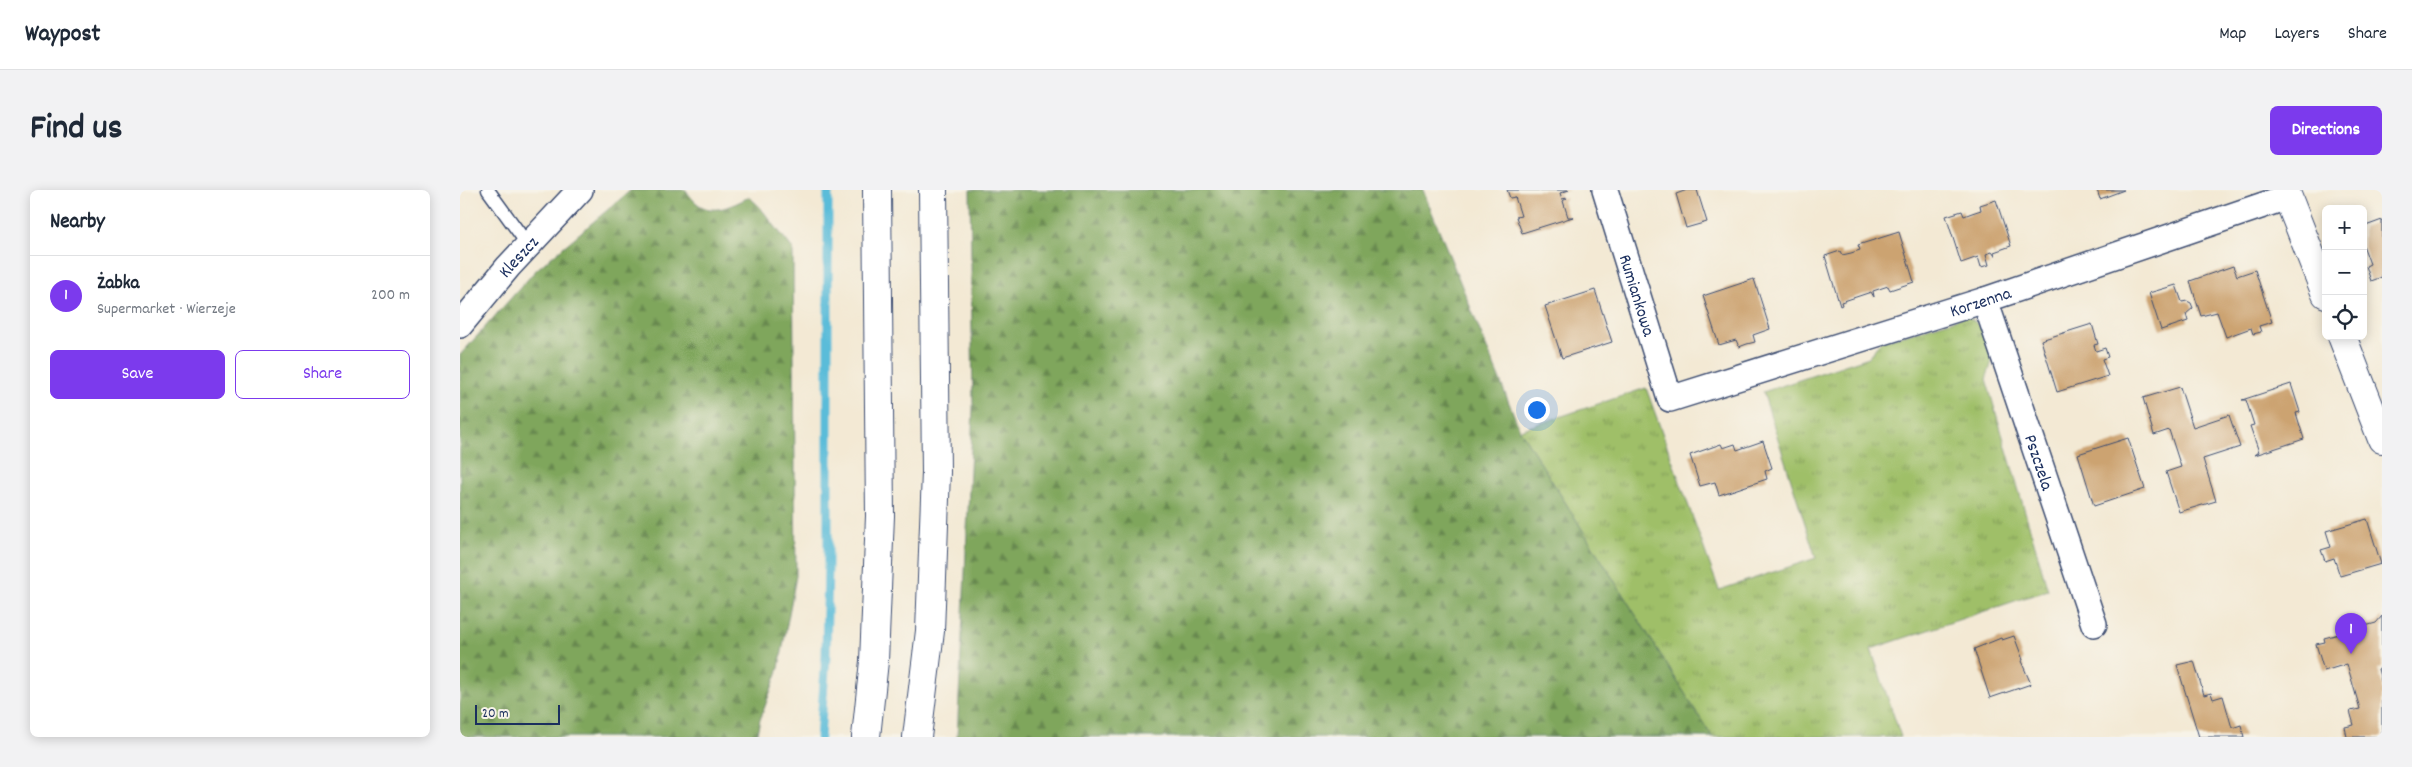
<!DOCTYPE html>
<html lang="en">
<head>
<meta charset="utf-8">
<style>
  :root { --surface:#fff; --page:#f2f2f3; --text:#1f2937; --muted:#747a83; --line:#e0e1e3; --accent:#7c3aed }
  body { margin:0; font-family:Dekko,sans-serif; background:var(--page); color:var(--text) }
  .controls { position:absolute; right:15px; top:15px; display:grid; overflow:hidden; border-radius:8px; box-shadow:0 2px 12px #0003 }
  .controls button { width:45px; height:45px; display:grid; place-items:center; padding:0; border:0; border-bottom:1px solid var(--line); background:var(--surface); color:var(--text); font:25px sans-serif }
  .scale { position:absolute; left:15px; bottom:12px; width:85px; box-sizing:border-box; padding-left:5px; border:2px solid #1b2f5e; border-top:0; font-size:14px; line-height:18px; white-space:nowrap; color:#1b2f5e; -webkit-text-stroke:4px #f7f3e8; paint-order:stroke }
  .you { position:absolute; left:1076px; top:219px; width:18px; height:18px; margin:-12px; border:4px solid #fff; border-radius:50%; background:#1a73e8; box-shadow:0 0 0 8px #1a73e833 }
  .badge { display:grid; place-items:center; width:32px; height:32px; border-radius:50%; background:var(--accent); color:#fff; font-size:16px; font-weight:700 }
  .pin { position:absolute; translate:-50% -41px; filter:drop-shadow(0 1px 2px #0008) }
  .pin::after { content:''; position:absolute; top:26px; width:18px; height:15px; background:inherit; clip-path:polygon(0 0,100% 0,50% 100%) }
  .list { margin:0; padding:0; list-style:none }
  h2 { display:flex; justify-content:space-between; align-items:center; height:65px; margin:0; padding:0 20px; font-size:21px }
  h2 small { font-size:16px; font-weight:400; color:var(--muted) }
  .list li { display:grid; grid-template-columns:32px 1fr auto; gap:15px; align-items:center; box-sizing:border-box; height:80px; padding:0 20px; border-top:1px solid var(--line) }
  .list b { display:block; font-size:19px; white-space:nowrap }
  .list p { margin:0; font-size:16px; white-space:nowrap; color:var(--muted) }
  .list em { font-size:16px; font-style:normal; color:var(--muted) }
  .actions { display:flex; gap:10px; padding:15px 20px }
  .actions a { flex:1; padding:11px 0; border:1px solid var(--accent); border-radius:8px; text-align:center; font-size:18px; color:var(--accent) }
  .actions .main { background:var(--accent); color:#fff }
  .icon { flex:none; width:28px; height:28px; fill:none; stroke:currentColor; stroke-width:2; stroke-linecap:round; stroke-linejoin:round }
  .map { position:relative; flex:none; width:1922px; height:547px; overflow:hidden; border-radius:8px }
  header { display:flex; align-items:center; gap:30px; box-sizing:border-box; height:70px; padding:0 25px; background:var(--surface); border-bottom:1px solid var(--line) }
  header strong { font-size:24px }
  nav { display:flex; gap:28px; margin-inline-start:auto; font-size:18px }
  .intro { display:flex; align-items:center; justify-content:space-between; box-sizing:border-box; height:120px; padding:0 30px }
  h1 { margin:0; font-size:35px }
  .button { padding:12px 22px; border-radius:8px; background:var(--accent); color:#fff; font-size:18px; font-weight:700 }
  main { display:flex; gap:30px; padding:0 30px }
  aside { flex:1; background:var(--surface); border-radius:8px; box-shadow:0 2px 12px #0003 }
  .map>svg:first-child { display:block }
</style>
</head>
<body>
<header>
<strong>Waypost</strong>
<nav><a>Map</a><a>Layers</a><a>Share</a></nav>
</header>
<div class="intro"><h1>Find us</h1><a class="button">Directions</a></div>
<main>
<aside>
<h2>Nearby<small></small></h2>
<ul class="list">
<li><span class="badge">1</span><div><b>Żabka</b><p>Supermarket · Wierzeje</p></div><em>200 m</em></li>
</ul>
<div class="actions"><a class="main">Save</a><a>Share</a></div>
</aside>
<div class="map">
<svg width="1922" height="547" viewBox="0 0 1922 547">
  <defs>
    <pattern id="grass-tufts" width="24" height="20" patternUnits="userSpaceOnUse" patternTransform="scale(1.25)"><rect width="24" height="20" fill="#9fbf68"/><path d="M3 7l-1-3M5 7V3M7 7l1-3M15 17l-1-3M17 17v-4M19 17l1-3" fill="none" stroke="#819c59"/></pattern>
    <pattern id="forest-firs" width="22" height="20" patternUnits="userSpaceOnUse" patternTransform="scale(1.25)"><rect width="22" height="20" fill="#7fa65c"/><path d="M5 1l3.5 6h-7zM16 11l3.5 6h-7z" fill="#67884f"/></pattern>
  </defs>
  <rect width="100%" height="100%" fill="#f7f3e8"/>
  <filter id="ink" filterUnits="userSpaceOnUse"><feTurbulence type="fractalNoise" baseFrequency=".02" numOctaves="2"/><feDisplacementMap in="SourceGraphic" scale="10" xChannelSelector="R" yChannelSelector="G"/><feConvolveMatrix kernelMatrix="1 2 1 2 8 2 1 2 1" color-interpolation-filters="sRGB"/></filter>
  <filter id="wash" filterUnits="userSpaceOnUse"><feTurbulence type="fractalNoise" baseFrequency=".0096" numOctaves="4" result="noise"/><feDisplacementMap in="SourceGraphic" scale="20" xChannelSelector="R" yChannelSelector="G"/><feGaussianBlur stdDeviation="1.12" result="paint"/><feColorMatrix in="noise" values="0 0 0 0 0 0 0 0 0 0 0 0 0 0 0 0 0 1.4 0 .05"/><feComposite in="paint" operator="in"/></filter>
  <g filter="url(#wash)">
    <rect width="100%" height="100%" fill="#f3e9d4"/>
    <path fill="url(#grass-tufts)" stroke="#5d7763" d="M1507,126C1520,133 1535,154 1532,170C1531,176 1528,183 1526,189L1588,400L1411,459L1441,547H1252L1060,240L1186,198L1259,400L1356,368L1303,202L1409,167L1420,152Z"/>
    <path fill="url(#forest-firs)" stroke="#4d6a5d" d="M171,0H226C243,29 264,20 289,7L299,16L333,59L336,386L319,478L300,530L296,547H0V165L76,80Z
      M510,0H963L1060,240L1252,547H497L513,218Z"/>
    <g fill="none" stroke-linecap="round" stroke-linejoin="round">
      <path stroke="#5abcd9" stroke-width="9" d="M360,547L366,466L368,375V0"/>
    </g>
    <g id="blocks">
      <path fill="#cca371" d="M1047,0H1109L1100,3L1102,9L1107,8L1103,11L1108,27H1113L1062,43L1056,27L1061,26L1055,7L1050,8Z
        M1227,0H1237L1247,32L1226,38L1216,4Z
        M1637,0H1664L1640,9Z
        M1536,10L1551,56L1534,62L1535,66L1532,62L1526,64L1529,75L1521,77L1518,67L1501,73L1486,26L1502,21L1504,26L1512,23L1521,20L1520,15Z
        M1922,30V87L1911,91L1906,76L1910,74L1903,55V37Z
        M1439,42L1454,92L1430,100L1428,96L1413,101L1414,107L1411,102L1381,112L1382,115L1380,116L1365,66L1380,61L1382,65L1391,63L1400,60L1398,55Z
        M1773,76L1777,86L1795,80L1812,132L1799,136L1801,142L1793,144L1791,138L1766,147L1757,122L1741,126L1730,91Z
        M1294,89L1310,139L1293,145L1295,152L1287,154L1279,157L1276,150L1259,155L1243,106Z
        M1716,95L1722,112L1727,111L1731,113L1733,118L1726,124L1728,131L1701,140L1689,103Z
        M1135,100L1152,152L1102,168L1085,116Z
        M1632,134L1638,154L1634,155L1636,161L1645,158L1648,167L1642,169L1648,186L1597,202L1581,150Z
        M1831,194L1840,222L1836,223L1844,249L1795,265L1799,262L1790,236L1794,235L1786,210H1782Z
        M1720,197L1733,237L1769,225L1780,257L1743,269L1756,311L1719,322L1706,282L1721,277L1709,240L1694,245L1683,208Z
        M1668,248L1685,299L1634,316L1618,264Z
        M1303,251L1312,278L1305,281L1307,289L1259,305L1255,292L1240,296L1230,265L1261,254L1263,258L1275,254L1277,260Z
        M1907,329L1921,374L1880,386L1874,368L1865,371L1861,360L1871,357L1866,341Z
        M1922,426V478L1918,479L1922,494V547H1887L1885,537L1894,535L1890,521L1900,519L1887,474L1864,481L1856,454L1865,452L1864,448L1879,444L1883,437L1898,433L1905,436L1916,433Z
        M1554,446L1563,470L1561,471L1571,494L1530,508L1514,459L1541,448L1542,450Z
        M1734,471L1744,505L1751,503L1753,509L1763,506L1772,538L1781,535L1784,547H1739L1717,475Z"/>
    </g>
  </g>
  <g filter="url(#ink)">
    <use href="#blocks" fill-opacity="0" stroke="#3b4b70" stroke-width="1"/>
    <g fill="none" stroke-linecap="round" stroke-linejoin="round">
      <defs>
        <path id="service" d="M28,0L68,55"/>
        <g id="minor">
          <path id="s1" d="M1145,0L1210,209L1525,110L1827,7"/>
          <path id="s2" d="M1525,110L1634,434"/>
          <path id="s3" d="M0,135L48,77L120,0"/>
        </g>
        <path id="tertiary" d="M1825,0L1866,104
          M1882,146L1922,249"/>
        <path id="primary" d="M406,547L414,471L420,326L417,0
          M457,547L470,441L476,282L473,0"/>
      </defs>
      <use href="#service" stroke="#3b4b70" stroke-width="15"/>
      <use href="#minor" stroke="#3b4b70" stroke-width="28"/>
      <use href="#tertiary" stroke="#3b4b70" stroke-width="30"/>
      <use href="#primary" stroke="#3b4b70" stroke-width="30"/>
      <use href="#service" stroke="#fff" stroke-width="12"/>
      <use href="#minor" stroke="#fff" stroke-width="25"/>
      <use href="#tertiary" stroke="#fff" stroke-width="28"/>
      <use href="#primary" stroke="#fff" stroke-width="28"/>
    </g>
  </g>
  <g text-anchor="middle" stroke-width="4" stroke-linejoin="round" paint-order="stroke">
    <g font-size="18" fill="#1b2f5e" stroke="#f7f3e8">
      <text dy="6" stroke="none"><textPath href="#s3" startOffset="90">Kleszcz</textPath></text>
      <text dy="6" stroke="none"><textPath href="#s1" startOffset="110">Rumiankowa</textPath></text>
      <text dy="6" stroke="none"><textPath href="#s1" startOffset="544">Korzenna</textPath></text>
      <text dy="6" stroke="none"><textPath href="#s2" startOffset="171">Pszczela</textPath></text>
    </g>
  </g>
</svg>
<div class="controls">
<button>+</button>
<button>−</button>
<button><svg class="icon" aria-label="locate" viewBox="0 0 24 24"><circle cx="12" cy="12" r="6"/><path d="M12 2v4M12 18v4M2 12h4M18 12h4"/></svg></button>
</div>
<div class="scale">20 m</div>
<div class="you"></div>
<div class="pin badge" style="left:1891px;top:464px">1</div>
</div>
</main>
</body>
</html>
